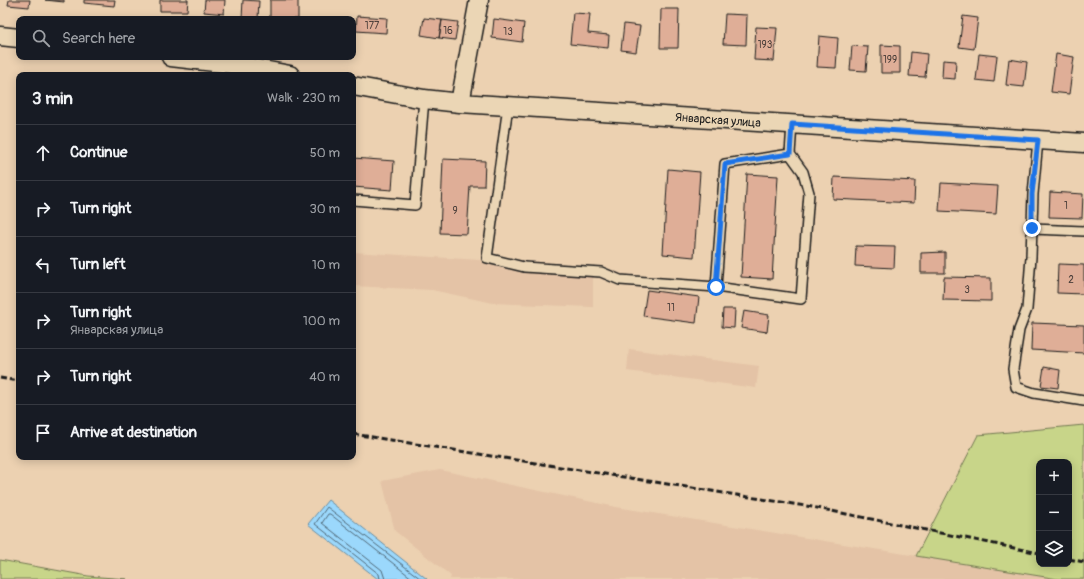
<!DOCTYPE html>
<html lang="en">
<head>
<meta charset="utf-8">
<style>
  :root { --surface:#171b24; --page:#20242c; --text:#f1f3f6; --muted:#9ea1a6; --line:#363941 }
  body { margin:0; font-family:Pangolin,sans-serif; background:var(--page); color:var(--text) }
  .controls { position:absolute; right:12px; bottom:12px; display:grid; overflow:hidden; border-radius:8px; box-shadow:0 2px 10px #0003 }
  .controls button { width:36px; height:36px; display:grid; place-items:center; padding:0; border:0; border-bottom:1px solid var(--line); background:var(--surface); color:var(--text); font:20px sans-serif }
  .stop { position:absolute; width:12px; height:12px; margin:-9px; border:3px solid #1a73e8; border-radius:50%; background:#fff }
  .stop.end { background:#1a73e8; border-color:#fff; box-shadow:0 1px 4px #0008 }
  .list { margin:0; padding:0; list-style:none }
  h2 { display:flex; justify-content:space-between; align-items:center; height:52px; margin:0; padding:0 16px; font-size:17px }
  h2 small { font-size:13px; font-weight:400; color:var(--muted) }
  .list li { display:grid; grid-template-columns:26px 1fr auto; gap:12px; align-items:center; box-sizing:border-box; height:56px; padding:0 16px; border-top:1px solid var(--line) }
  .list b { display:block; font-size:15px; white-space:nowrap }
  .list p { margin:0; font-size:13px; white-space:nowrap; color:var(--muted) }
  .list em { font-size:13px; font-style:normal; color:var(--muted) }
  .icon { flex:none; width:22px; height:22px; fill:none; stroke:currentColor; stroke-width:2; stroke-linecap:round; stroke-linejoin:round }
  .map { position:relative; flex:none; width:1084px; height:579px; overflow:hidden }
  .search { position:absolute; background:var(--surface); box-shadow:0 2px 10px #0003; left:16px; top:16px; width:340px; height:44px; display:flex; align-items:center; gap:10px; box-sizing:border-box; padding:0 14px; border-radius:8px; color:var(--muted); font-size:15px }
  .panel { position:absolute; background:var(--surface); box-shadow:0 2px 10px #0003; left:16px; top:72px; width:340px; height:388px; border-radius:8px }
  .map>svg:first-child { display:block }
</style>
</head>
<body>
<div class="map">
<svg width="1084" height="579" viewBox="0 0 1084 579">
  <rect width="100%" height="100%" fill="#ecd1b1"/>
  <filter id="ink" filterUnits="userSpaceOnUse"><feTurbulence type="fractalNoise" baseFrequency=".025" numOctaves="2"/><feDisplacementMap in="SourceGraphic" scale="8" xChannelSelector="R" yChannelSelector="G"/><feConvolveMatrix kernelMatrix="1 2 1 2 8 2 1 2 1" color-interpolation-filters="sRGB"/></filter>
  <g filter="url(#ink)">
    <path fill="#e4c3a6" d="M353,252L480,260L503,269L593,277V307L493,303L432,290L353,286Z
      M629,349L759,366L756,388L627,371Z
      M440,470L616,507L1058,579H450L451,576L395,531L382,481Z"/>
    <path fill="#c8d589" stroke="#727852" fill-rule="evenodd" d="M1084,425V579H1058L916,556L978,435ZM1039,462H1069V564H1039Z
      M0,560L88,576L127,579H0Z"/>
    <path fill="#9bd8fc" stroke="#688da2" d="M328,500L427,579H378L308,524Z"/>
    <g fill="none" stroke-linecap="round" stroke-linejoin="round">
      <path stroke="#4f6776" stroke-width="1" d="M380,579L379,574L315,524L327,507L421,579
        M385,579L382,570L322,523L328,514H330L413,579"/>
    </g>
    <path fill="#dfae97" stroke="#1c1c1c" d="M9,0H30L29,7L8,5Z
      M45,0H64V2Z
      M84,0H115L114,6L84,3Z
      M160,0H188L187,11H160Z
      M205,0H225L224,14L204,12Z
      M243,0L259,1L258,19L242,18Z
      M270,0H298V19H270Z
      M661,9H679L678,48H660Z
      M573,13L590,14L588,33L609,35L608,48L570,44Z
      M725,14L747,15L746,45L723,44Z
      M357,16L387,18L386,33L356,31Z
      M963,16L978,18L974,49L959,47Z
      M424,18L442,20L439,38L421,35Z
      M494,19L524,23L522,42L492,38Z
      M442,20L458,22L455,40L439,38Z
      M624,24L640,26L636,52L621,50Z
      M756,27L777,28L774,61L754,60Z
      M819,36L838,38L836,68L817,67Z
      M881,45L900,46V73H881Z
      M852,46L868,47L866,71L850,70Z
      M911,52L927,54L925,77L909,76Z
      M979,54L997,56L994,82L976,80Z
      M1056,54L1074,57L1069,94L1051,92Z
      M1009,59L1027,62L1024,87L1006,85Z
      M943,60L956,61L955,79L942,78Z
      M353,158L394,161L392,190L353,187Z
      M443,159L485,161L484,186H470L467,234L440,233Z
      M668,169L700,172L694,257L663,254Z
      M747,174L778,176L772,279L741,277Z
      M834,177L915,181L914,203L833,199Z
      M941,183L998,186L996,214L939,211Z
      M1050,192L1083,194L1082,218L1049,217Z
      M856,246L895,247L894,268L855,266Z
      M945,252V273H921V253Z
      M1058,264L1084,265V294L1057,293Z
      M944,277L991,278V301L943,300Z
      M647,290L699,297L696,323L643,316Z
      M723,309H735L734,328L722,327Z
      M744,311L769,315L767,332L741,328Z
      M1032,323L1084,325V353L1031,350Z
      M1044,367L1060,370L1058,388L1041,386Z"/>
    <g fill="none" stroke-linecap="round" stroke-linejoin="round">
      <defs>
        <path id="lane" d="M508,106L487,258L524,267L601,272L620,280L716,287L725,164L790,154L792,124
          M1038,140L1033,194L1031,257L1027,309L1019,330L1013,369L1016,387L1034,393L1084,401
          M353,200L415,205L424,99
          M1032,229L1084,231
          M716,287L801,299L809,193L803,172L790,154"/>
        <path id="street" d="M0,36L19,38
          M171,57L231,64L290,75
          M353,86L424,99L460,103L1084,143
          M460,103L479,0"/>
      </defs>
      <use href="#lane" stroke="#1c1c1c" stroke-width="12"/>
      <use href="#street" stroke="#1c1c1c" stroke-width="21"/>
      <use href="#lane" stroke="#ebd6b5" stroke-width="9"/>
      <use href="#street" stroke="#ebd6b5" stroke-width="18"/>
      <path stroke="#1c1c1c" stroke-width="3" stroke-dasharray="6 3" stroke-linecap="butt" d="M0,378L19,381
        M353,434L812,507L1039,553
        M1069,559L1084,562"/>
    </g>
  </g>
  <g fill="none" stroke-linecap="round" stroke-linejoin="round" filter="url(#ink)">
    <path stroke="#1a73e8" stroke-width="5" d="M716,287L725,164L790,154L792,124L1038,140L1032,194V228"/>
  </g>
  <g text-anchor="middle" stroke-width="3" stroke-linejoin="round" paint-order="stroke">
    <g font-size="10" fill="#4d403b">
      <text x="372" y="29">177</text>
      <text x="448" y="34">16</text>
      <text x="508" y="35">13</text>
      <text x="765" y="48">193</text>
      <text x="890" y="63">199</text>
      <text x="1066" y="209">1</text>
      <text x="455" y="214">9</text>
      <text x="1071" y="283">2</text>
      <text x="967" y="293">3</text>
      <text x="671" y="311">11</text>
    </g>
    <g font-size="12" fill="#1c1c1c" stroke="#ebd6b5">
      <text transform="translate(718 120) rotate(4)" y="4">Январская улица</text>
    </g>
  </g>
</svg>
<div class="controls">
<button>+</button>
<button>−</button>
<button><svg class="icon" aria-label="layers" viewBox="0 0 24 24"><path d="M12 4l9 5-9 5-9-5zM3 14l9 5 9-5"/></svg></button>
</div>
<div class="stop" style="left:716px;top:287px"></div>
<div class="stop end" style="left:1032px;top:228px"></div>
<div class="search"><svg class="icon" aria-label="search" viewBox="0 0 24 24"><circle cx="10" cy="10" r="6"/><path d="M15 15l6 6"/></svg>Search here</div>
<section class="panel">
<h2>3 min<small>Walk · 230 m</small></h2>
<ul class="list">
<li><svg class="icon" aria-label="ahead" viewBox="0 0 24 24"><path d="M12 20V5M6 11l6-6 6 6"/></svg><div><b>Continue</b></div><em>50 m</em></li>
<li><svg class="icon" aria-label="right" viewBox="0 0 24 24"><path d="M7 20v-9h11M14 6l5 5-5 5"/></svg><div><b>Turn right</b></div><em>30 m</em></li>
<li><svg class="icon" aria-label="left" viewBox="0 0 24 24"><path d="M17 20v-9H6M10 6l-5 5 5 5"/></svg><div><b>Turn left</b></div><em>10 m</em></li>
<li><svg class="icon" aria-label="right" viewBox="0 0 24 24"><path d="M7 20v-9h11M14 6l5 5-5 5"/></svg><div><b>Turn right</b><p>Январская улица</p></div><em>100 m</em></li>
<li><svg class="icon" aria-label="right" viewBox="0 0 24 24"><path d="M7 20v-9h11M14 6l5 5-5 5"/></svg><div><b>Turn right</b></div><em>40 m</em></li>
<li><svg class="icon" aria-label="arrive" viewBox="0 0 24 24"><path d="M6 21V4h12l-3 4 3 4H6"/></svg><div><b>Arrive at destination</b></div></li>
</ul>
</section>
</div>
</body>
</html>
